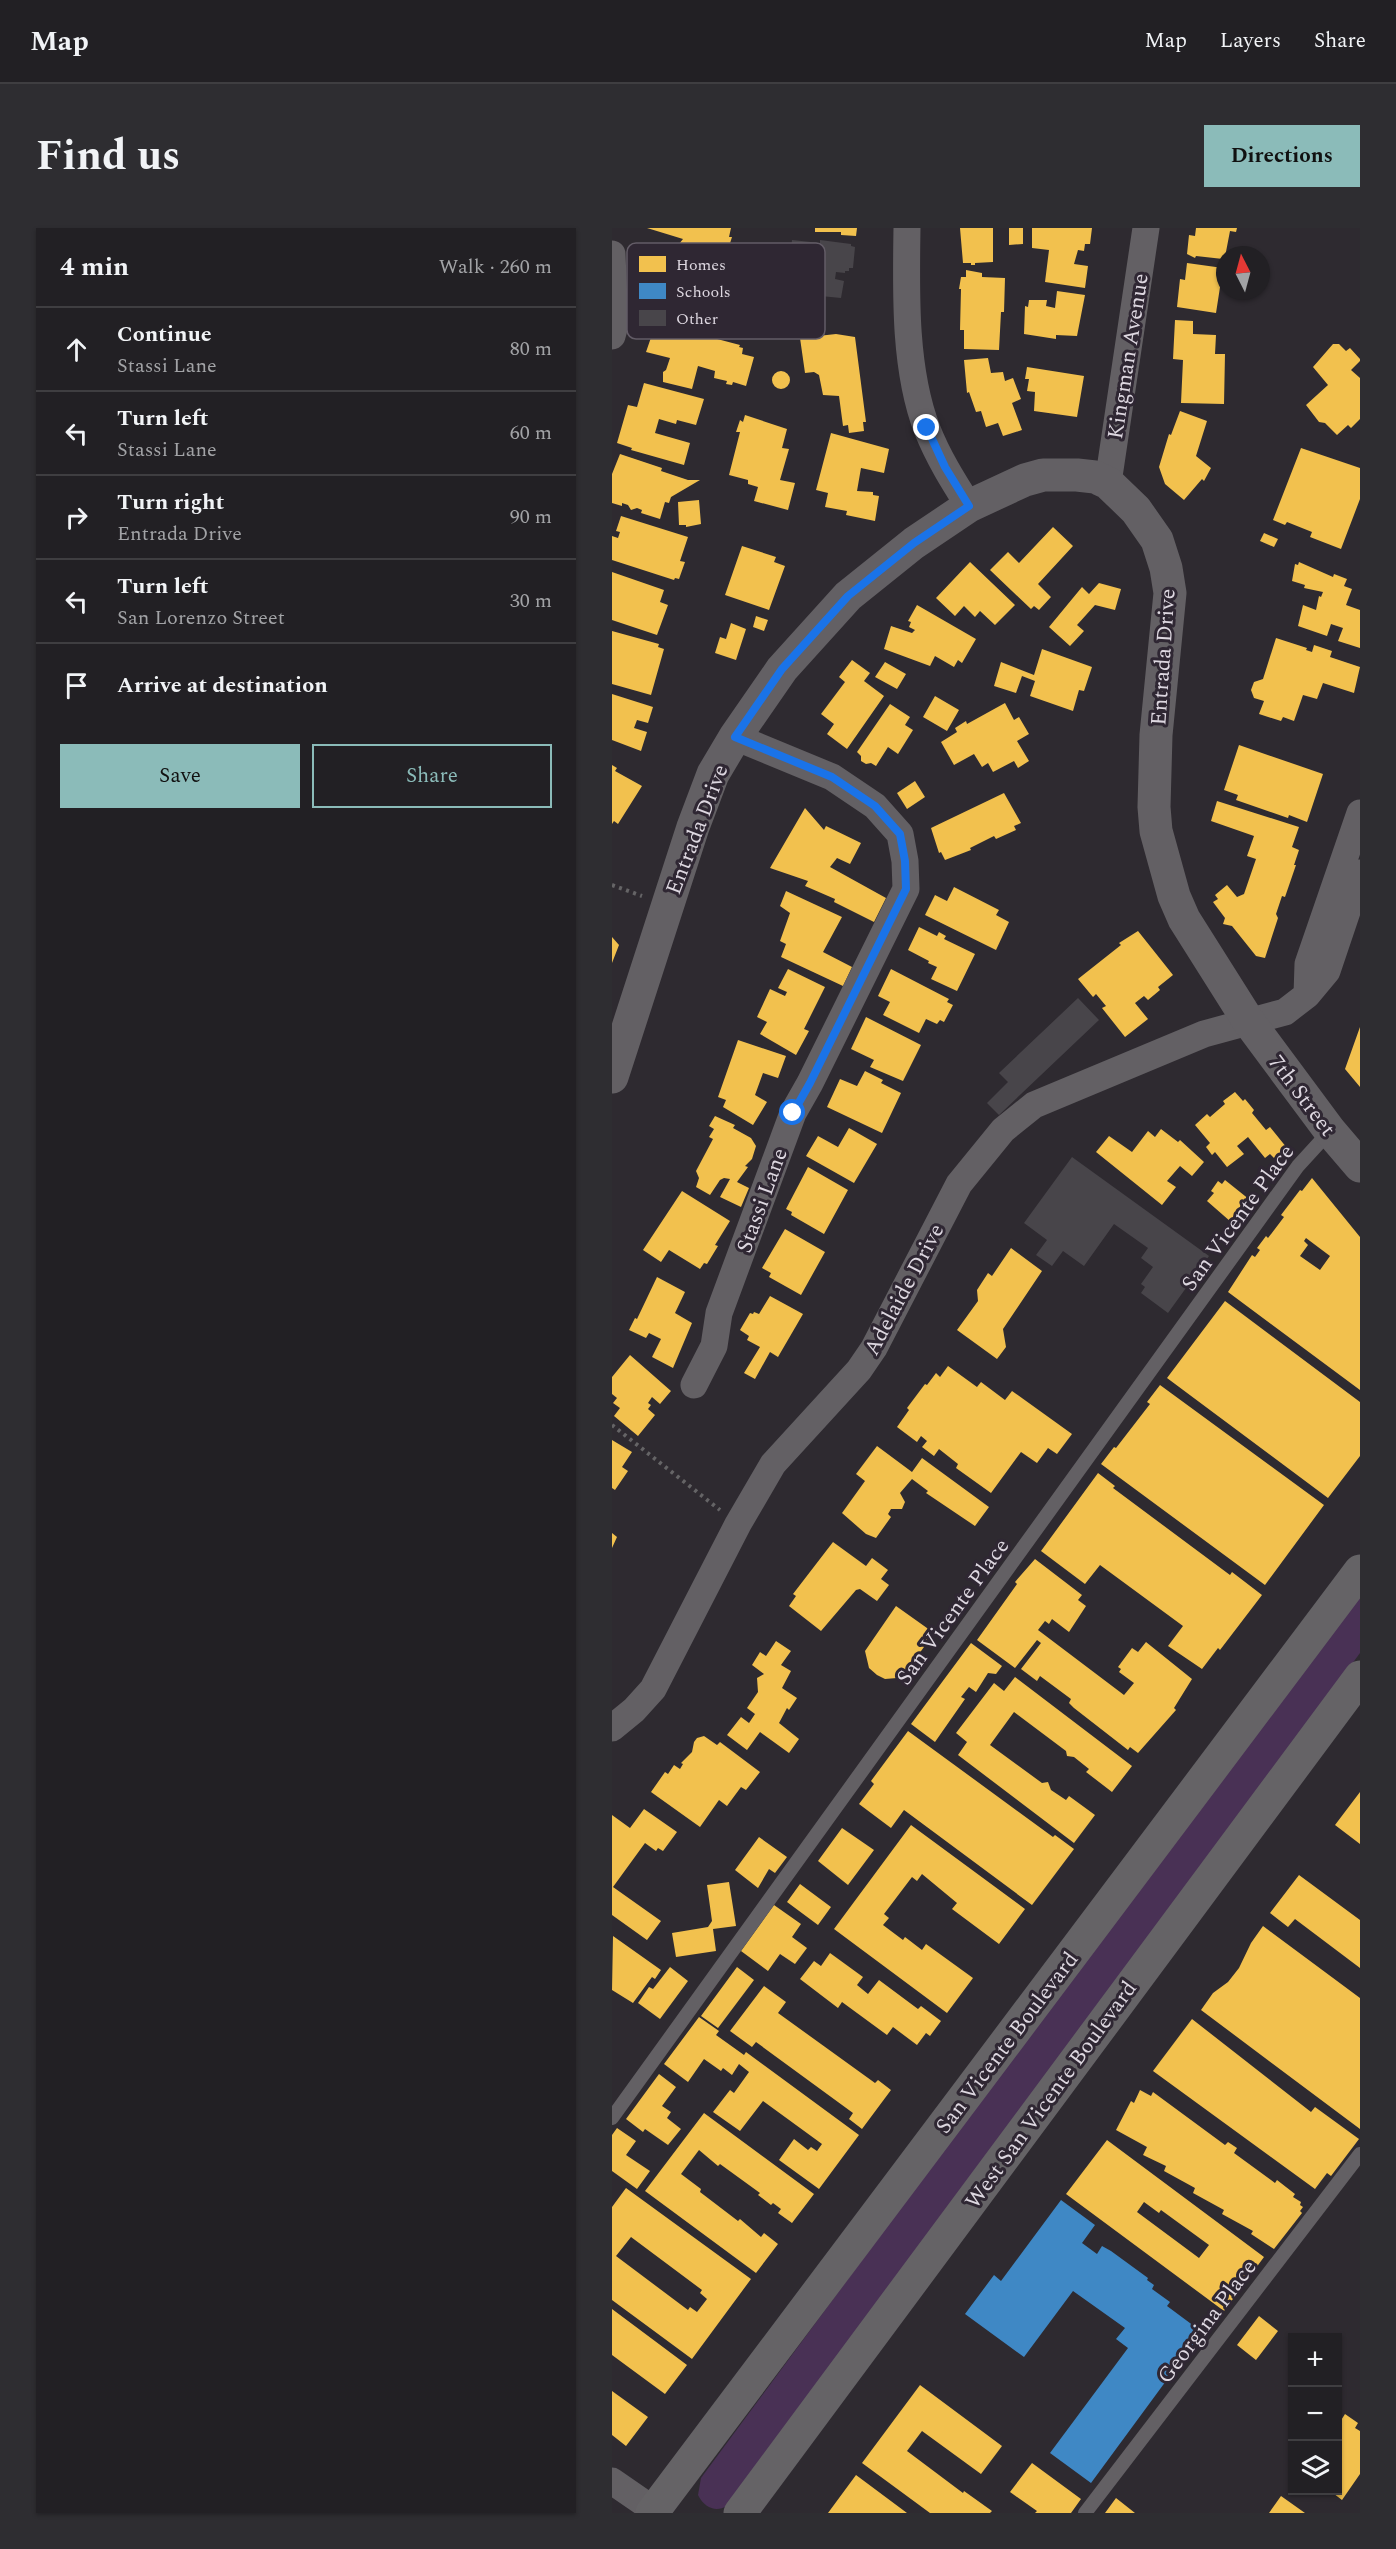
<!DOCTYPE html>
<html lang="en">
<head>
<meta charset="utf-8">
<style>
  :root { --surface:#222024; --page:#2e2d31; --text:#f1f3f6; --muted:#a2a3a6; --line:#3f3e41; --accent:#8bbbb9 }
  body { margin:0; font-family:Spectral,serif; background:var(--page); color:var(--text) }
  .controls { position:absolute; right:18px; bottom:18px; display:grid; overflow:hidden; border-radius:0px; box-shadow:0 2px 4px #0004 }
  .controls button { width:54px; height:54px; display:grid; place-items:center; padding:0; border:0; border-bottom:2px solid var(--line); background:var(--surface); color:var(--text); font:30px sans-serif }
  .compass { position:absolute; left:604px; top:18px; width:54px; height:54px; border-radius:50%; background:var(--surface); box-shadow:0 2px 4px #0004; rotate:354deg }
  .stop { position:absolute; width:18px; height:18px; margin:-14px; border:4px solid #1a73e8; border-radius:50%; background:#fff }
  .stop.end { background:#1a73e8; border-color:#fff; box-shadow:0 2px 6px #0008 }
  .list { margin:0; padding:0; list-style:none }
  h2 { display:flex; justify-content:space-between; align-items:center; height:78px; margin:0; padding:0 24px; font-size:26px }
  h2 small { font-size:20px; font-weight:400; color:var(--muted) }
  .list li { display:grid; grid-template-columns:39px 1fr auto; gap:18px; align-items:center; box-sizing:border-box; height:84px; padding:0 24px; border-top:2px solid var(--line) }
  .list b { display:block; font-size:22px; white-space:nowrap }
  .list p { margin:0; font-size:20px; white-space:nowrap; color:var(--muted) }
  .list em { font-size:20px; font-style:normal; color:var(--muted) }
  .actions { display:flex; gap:12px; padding:18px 24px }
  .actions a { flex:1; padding:14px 0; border:2px solid var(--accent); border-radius:0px; text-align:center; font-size:21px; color:var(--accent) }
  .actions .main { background:var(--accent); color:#111 }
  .icon { flex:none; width:33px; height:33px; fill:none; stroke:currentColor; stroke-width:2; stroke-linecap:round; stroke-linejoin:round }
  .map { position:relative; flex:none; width:748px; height:2285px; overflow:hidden; border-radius:0px }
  header { display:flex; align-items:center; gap:36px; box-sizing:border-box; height:84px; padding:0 30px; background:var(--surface); border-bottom:2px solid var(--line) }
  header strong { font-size:28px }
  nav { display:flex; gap:33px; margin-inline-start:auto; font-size:21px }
  .intro { display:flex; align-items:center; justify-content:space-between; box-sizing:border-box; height:144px; padding:0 36px }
  h1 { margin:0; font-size:42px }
  .button { padding:15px 27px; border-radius:0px; background:var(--accent); color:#111; font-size:21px; font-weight:700 }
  main { display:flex; gap:36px; padding:0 36px }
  aside { flex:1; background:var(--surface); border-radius:0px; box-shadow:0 2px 4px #0004 }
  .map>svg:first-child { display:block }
</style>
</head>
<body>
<header>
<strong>Map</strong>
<nav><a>Map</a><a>Layers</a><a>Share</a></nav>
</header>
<div class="intro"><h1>Find us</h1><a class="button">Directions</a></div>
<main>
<aside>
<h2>4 min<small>Walk · 260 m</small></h2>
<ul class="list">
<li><svg class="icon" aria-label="ahead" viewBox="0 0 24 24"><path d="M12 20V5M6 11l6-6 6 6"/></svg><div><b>Continue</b><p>Stassi Lane</p></div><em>80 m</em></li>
<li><svg class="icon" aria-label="left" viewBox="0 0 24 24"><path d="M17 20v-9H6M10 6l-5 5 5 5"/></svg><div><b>Turn left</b><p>Stassi Lane</p></div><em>60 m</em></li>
<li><svg class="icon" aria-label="right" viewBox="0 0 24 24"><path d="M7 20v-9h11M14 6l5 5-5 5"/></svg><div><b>Turn right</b><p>Entrada Drive</p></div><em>90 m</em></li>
<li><svg class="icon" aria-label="left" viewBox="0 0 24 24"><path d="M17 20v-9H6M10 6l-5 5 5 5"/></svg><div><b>Turn left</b><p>San Lorenzo Street</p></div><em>30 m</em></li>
<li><svg class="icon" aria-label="arrive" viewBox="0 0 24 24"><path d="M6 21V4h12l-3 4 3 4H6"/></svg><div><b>Arrive at destination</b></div></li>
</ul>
<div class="actions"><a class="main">Save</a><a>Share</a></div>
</aside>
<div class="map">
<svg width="748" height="2285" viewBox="0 0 748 2285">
  <rect width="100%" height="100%" fill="#2e2a30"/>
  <path fill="#493155" d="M748,1358V1425L124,2270C112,2285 95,2285 86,2267L89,2250Z"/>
  <path fill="#f2c14e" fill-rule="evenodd" d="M35,0H119L117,9H120L111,37L67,28V16L71,11Z
    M203,0H245L244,8L229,7V4H203Z
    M348,0H381V34L363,35V37H359V35H351Z
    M397,0H411V16L397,17Z
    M420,0H480L478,16H473L472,23L466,22L462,36L476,38L473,60L433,54L437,22L420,20Z
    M584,0H625L624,4L618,3L613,29L611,31L584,28L583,30L575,26L577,7L583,8Z
    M575,35L611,40L604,85L565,79L568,51L573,52Z
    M354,42L370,45V49L393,50L392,84H389L387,122L352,121V102H348L349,61H347L349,49H354Z
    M445,63L473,67L465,108L444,107V111L412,106L413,78L416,79L417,72H435L434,78L443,80Z
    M563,92L581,93V106L604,107L603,126H613L612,176L569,175L571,132L561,131Z
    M44,95L128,117L127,119L131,120L130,126L142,129L134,158L121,154L120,157L114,156L115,153L102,150L103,143L86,138L80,161L51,154V144L54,142L58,130L34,124Z
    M224,106L243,109L254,194H251L252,203L237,205L236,197L231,198L227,168L211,167L207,147L202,144L193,145L188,110Z
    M721,116H727L734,123L738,120L748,131V133L739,142L748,150V191L739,200L736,197L725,207L713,195L707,194L694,177L716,157L701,139Z
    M376,130L379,145L391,144L393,153L401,150L409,171L400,175L410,202L391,208L386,195L374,199L369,183L364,184L357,164L355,165L352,132Z
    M415,139L472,148L465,189L422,183L423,164L415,163L417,151H413Z
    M160 152a9 9 0 1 1 18 0a9 9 0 1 1-18 0Z
    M32,155L92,171L84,197L65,192L64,196L47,191L43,205L78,215L72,237L19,222L20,220L5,215L16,177L25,179Z
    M568,183L595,193L584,228L599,240L592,253L590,251L572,272L553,256L547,239L557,206L559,207Z
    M133,187L175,201L170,220L177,221L168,252L183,255L176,282L142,273L146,259L136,256V252L117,247L128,204H124L128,192L131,194Z
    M219,205L277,221L272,245L249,240L245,263L261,264V267L267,268L263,293L234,287L235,283L213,279L216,265L204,262Z
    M689,220L748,240V271L729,321L698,309L700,304L675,294L673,297L661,292Z
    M8,226L50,240L49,243L76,252H88L59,269L57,275L53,274L48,291L29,285L30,282L25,280L19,282L16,277L10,275V278L0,275V246Z
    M87,272L89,296L74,299V297H67L66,274Z
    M9,288L76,309L68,333L73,334L67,351L63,350L62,352L0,332V308L6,310L8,304L4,303Z
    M441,299L461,318L426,356L439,369L427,382L422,378L419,381L378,342L396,324L407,335Z
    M652,305L666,311L662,319L648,313Z
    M130,318L164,329L162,334L173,338L157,382L113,367Z
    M358,334L403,377L383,397L368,383L363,389L352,378L343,388L324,370Z
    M687,334L721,349L722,346L735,351L732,358L740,361L734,377L748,382V420L726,413L731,400L719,396L715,408L686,398L691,377L704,382L707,368L709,369L711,364L692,360L693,357L680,353L683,336L686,337Z
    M0,344L52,362L48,374L56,377L45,407L0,392Z
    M487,355L509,361L503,382L483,377L465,397L472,403L458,418L437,399L470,359L477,366Z
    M305,377L364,411L350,435L346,432L342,439L323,428L318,438L272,421L279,398L300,405L303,402L297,399L299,394L296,393Z
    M144,388L156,392L152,403L141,399Z
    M119,395L134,401L124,432L103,425L108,409L114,411Z
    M0,403L47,416L46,419L52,421L39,467L0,456Z
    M664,410L695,420L694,422L700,424L702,417L720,423L718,429L748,439L742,465L711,455L705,471L691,467L682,493L671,489L669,493L647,486L652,473L642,470L639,462L642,454L651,451Z
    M430,421L480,439L472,463L467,462L461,483L418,468L423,453L410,448L404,465L382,458L389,434L422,447Z
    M240,432L258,445L252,453L272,468L235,521L215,506L222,496L209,486L233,454L227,449Z
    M273,434L294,446L285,461L263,449Z
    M0,466L41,479L36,495L25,492L22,500L35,504L29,523L0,512Z
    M323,468L347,482L335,503L311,489Z
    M393,475L402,492L407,489L417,506L405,513L417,533L406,540L402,533L381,544L376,535L370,539L362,526L342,537L329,514L345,504L343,500L354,493L355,496Z
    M278,476L298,489L293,497L301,502L286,526L276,519L264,538L259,535L254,536L249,533V528L245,524Z
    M627,517L711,546L695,594L677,587L676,590L624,572L626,567L612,562Z
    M0,537L5,540L3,543L30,558L6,596L2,593L0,596Z
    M303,553L313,569L295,581L285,565Z
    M392,565L409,595L402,598L404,602L384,611L382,608L358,620L359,622L333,632L329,624L327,625L319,600Z
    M605,573L687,599L680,619L687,622L682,637H684L673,669L670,668L664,686L666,690L653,730L644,728L620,698L611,696L613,690L601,674L606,671L603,667L615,657L625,669L632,666L644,631L635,628L642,608L599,593Z
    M193,580L212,602L214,598L249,615L238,636L225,630L218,639L274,670L262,694L222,674L223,671L193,658L196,653L158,640Z
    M342,659L387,682L384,687L397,694L384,722L313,687L323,667L335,673Z
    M174,663L230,689L211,724L240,739L231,758L169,729L174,716L168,713L178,685L168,678Z
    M307,699L325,708L327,704L334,708L332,711L363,726L345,763L319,751L325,739L316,735L317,733L296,722Z
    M526,703L561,747L546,759L548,762L536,772L532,768L523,775L536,791L513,809L490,780L494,778L484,766L481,769L466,751L509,717L507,715Z
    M0,709L7,717L0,735Z
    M176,741L213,759L192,801L197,803L184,827L148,806L155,794L145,789L158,761L173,768L175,764L166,760Z
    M279,741L337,771L335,774L341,777L332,794L328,792L325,796L314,791L307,805L271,787L278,774L266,768Z
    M254,789L309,817L291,853L258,839L262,832L239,821Z
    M748,799V859L733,841Z
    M126,812L174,828L166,850L151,845L143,867L155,874L141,897L111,879L114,872L106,869Z
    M253,843L271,852L269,855L289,865L270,905L215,879L228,851L245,858Z
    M623,864L631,873L633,871L642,882L640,885L654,902L658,899L675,920L662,930L658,926L653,930L636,909L625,918L632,926L615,939L603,924L600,927L594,919L598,915L583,897L595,886L598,889L613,876L611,873Z
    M103,888L123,897L121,900L139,910L144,918L140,931L133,938L136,939L125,954L137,960L129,979L108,969L118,951L112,950L108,952L98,967L84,959L87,950L84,943L101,911L97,909L102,901L97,898Z
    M237,900L265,916L242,955L194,928L206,908L226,919Z
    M549,901L566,914L568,912L592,934L580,948L568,938L555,953L564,959L550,977L484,924L497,908L520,924L536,903L543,909Z
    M196,939L236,962L212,1006L179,987L180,984L174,981Z
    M700,950L748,1009V1162L616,1064L640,1027L643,1029L648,1022L645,1020L654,1008L656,1010L672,989L669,987L688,962L690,963ZM694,1010L718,1028L708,1042L688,1028L696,1017L692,1013Z
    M613,952L638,972L619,994L595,973L602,965L599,963L606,953L610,956Z
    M70,963L118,993L103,1017L106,1018L95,1036L92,1035L88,1041L57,1022L49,1034L31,1022Z
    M173,1001L213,1024L189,1067L157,1049L159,1045L150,1040Z
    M399,1020L430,1043L391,1101L394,1119L385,1131L345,1102L366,1073L365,1062L376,1045L380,1048Z
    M45,1049L73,1064L63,1085L80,1095L61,1140L40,1129L49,1111L37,1105L34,1110L17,1102L23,1090L25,1091Z
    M158,1068L191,1086L166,1129L158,1124L143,1151L132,1145L148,1119L135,1112L137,1108L128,1102L138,1085L141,1086L142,1084L147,1086Z
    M613,1073L748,1174V1228L716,1270L555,1150Z
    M18,1127L59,1163L48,1176L40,1169L36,1175L39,1177L36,1181L43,1187L26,1208L2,1188L8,1180L1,1175L5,1170L0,1166V1149Z
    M336,1138L365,1159L369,1154L393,1172L400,1163L460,1206L445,1226L436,1220L425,1235L409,1224L379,1265L344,1240L346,1236L327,1221L322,1228L310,1219L315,1213L309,1208L305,1214L285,1199L297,1182L295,1180L313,1156L315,1157L324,1145L328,1149Z
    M548,1157L712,1277L653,1357L489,1236L502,1219L504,1220L538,1176L535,1174Z
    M0,1212L20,1224L10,1239L16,1243L3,1262L0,1260Z
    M265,1218L300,1244L310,1230L377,1279L363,1298L314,1265L316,1263L300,1251L288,1265L293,1274L290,1281H279L276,1286L279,1289L264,1310L254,1306L230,1285L253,1253L244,1246Z
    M486,1245L503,1258L501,1260L618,1347L620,1344L650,1367L608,1422L606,1420L590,1441L556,1418L571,1398L488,1337L473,1356L429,1323Z
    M0,1305L5,1309L0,1320Z
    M221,1314L254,1338L260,1330L276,1342L269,1351L277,1357L265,1373L248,1361L244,1362L209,1403L177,1378L184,1368L181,1366Z
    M423,1331L470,1367L466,1372L474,1378L457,1404L440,1391L437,1396L433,1393L426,1402L512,1467L522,1455L507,1444L509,1441L506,1439L520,1420L526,1424L534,1414L580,1451L562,1480L564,1482L526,1525L518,1519L516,1522L462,1480L457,1475L459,1471L428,1448L425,1453L409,1441L429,1415L425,1412L403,1440L365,1412L405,1356L403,1354Z
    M284,1378L322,1405L294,1444L285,1450L273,1451L265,1447L257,1440L253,1423Z
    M164,1413L179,1423L169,1437L179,1443L170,1460L185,1470L177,1482L175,1480L167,1495L187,1511L177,1525L148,1504L135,1522L115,1507L129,1489L137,1495L143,1486L135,1480L146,1464L145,1450L152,1446L140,1437L148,1424L154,1428Z
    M359,1415L390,1438L384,1446L376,1445L364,1464L357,1459L349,1469L353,1471L323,1514L299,1496Z
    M403,1449L520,1538L500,1564L474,1544L477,1541L462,1529L455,1528L454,1523L402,1484L378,1517L430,1555L436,1554L439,1562L454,1572L457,1568L483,1587L462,1615L346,1527L355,1514L344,1505L382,1455L392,1463Z
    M296,1503L441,1609L443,1607L462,1621L420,1677L292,1582L279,1600L247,1576L262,1556L259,1553Z
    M92,1508L105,1517L108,1514L148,1544L134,1562L129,1559L115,1578L107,1572L88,1599L39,1564L53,1544L56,1546L62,1537L68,1541L71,1536L69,1535L80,1524L82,1514L85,1510Z
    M748,1564V1616L723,1597Z
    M32,1581L65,1604L51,1623L46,1620L44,1623L33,1615L1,1659L49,1693L35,1712L0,1687V1587L18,1600Z
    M299,1597L413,1681L387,1716L340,1681L345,1675L310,1646L305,1653L300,1649L272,1686L277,1690L271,1697L291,1712L293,1709L310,1722L314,1716L361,1750L335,1785L222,1701Z
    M230,1600L262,1622L236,1657L206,1633Z
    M147,1609L175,1629L163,1645L157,1641L146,1660L123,1642Z
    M687,1647L748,1692V1740L683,1691L676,1699L658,1685Z
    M117,1654L124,1698L101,1701L104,1723L64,1729L60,1705L96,1699L100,1693L95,1657Z
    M188,1656L219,1679L206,1697L175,1674Z
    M162,1677L189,1696L180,1709L195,1720L183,1736L168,1726L156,1743L129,1723Z
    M651,1698L748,1770V1901L589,1782L601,1765L616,1754L627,1740L639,1715Z
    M1,1708L49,1742L43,1751L40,1749L21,1775L0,1762Z
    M218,1725L251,1749L245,1757L256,1766L267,1752L306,1781L309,1778L329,1793L318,1808L314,1805L305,1817L281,1799L275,1807L230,1774L226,1780L188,1751L202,1733L209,1738Z
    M58,1739L76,1753L48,1791L26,1775L37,1759L41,1761Z
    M125,1739L142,1752L106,1800L89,1788Z
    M152,1758L174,1774L166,1785L263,1855L266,1852L279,1862L250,1901L237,1891L241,1885L144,1814L140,1819L118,1803Z
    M87,1789L107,1803L104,1807L132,1827L134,1824L247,1907L207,1961L167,1932L182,1911L196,1922L199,1919L205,1923L210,1916L151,1873L128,1903L101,1884L118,1862L122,1865L137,1844L127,1836L120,1847L111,1840L109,1843L92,1831L76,1854L52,1836Z
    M580,1791L699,1884L703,1879L747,1911L719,1948L715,1945L703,1961L541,1843Z
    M47,1846L64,1859L50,1878L59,1884L55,1890L69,1901L56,1917L33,1901L31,1904L14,1891Z
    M528,1862L539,1868L541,1864L613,1917L616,1914L625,1920L622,1925L663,1955L665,1952L683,1966L681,1969L689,1974L688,1977L691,1979L688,1983L690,1985L662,2021L639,2006L641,2003L610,1986L612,1982L581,1965L583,1960L552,1943L554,1938L531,1927L535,1919L504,1902L519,1873L522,1875Z
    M92,1885L202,1966L180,1995L166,1985L169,1981L161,1975L159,1977L146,1967L148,1965L108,1936L106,1938L87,1922L69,1946L89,1961L88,1964L126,1993L128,1991L149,2009L152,2005L166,2016L144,2045L33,1963Z
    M5,1900L24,1913L14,1927L38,1943L25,1961L0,1943V1907Z
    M495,1912L652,2029L612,2083L454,1966ZM532,1974L547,1985L549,1982L597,2017L587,2030L525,1984Z
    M14,1960L139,2051L80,2131L0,2072V1979ZM19,2009L90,2062L88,2065L95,2071L85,2084L78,2079L76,2082L4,2028Z
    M0,2081L75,2137L53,2166L0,2127Z
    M647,2088L666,2103L644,2132L625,2117Z
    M308,2157L390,2218L369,2246L310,2203L295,2223L351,2265L352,2263L380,2283L378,2285H318L250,2235Z
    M0,2163L36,2189L14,2218L0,2207Z
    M733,2186L746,2195L743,2200L748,2203V2246L730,2272L717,2262H726V2197Z
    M420,2235L469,2271L459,2285H423L425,2283L398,2264Z
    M244,2247L295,2285H216Z
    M669,2268L693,2285H657Z
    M504,2270L523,2285H493Z"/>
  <path fill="#3f88c5" d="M449,1972L483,1997L470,2015L485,2026L490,2018L499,2023L536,2050L535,2052L542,2057L540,2061L558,2074L555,2078L590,2104L479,2255L438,2225L516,2120L504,2111L513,2100L461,2063L412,2129L353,2086L382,2047L389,2053Z"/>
  <path fill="#48454a" d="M180,12L208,15V12L239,16V18L243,19L241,40H237V43H233V45L224,44L223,51L232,53L229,70L188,66L189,56L175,55Z
    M466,770L487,792L387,887L375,875L396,854L387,845Z
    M460,929L597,1028L556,1085L529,1065L533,1059L529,1056L541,1039L529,1030L536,1020L502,996L472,1038L451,1023L440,1038L424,1027L435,1012L412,995Z"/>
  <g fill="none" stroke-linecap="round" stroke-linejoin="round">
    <path stroke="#656466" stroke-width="4" stroke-dasharray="3 4.5" stroke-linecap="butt" d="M0,657L30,668
      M0,1197L108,1282"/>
    <path stroke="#636064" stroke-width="14" d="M0,1890L686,938L718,903
      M473,2285L748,1926"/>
    <path stroke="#636064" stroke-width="27" d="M295,0C294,64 292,141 315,201C326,229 341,253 357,278
      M0,26L3,97L0,108
      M496,255L534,0
      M695,767L696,736L748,585
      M82,1157L102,1118L107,1085L181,885L198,855L294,661L293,633L288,606L263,578L220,549L123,509
      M0,1500L22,1482L41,1461L126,1296L161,1236L247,1142L262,1120L347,956L391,902L422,877L592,806L673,784L695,767L715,743L748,645
      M0,2253L42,2282"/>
    <path stroke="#636064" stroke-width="33" d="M0,849L81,599L101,546L123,509L170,441L236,368L302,315L357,278L413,252L431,247H465L483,249L496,255L524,282L545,312L554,340L558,365L544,507L542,579L544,603L562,668L572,691L637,794L718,903L748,938"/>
    <path stroke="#656366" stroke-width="33" d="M40,2285L748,1343
      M128,2285L748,1449"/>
  </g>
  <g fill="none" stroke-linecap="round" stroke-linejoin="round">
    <path stroke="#1a73e8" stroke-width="8" d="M181,885L198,855L294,661L293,633L288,606L263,578L220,549L123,509L170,441L236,368L302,315L357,278L333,239L315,200"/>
  </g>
  <g text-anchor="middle" stroke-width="6" stroke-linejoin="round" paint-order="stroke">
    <g font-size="22" fill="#ddd7e0" stroke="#2f2733">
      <text transform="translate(515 128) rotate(-81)" y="8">Kingman Avenue</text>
      <text transform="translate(550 429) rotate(-86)" y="8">Entrada Drive</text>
      <text transform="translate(84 601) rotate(-69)" y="8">Entrada Drive</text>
      <text transform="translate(691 867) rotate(53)" y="8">7th Street</text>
      <text transform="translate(149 972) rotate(-70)" y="8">Stassi Lane</text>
      <text transform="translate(625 989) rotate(-54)" y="8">San Vicente Place</text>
      <text transform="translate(291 1061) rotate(-62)" y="8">Adelaide Drive</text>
      <text transform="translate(340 1383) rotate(-54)" y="8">San Vicente Place</text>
      <text transform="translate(394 1814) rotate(-53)" y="8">San Vicente Boulevard</text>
      <text transform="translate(438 1866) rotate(-54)" y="8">West San Vicente Boulevard</text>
      <text transform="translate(594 2093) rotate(-53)" y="8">Georgina Place</text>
    </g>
  </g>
  <rect x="15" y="15" width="198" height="96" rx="9" fill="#2f2733" stroke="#635c67" stroke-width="1.5"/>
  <rect x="27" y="28" width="27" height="16" fill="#f2c14e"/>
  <rect x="27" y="55" width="27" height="16" fill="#3f88c5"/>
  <rect x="27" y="82" width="27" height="16" fill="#48454a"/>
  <g font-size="16" fill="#ddd7e0">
    <text x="64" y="42">Homes</text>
    <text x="64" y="69">Schools</text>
    <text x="64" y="96">Other</text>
  </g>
</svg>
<div class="controls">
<button>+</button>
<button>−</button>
<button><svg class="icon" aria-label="layers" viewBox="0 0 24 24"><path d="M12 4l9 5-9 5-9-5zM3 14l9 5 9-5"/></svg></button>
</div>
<svg class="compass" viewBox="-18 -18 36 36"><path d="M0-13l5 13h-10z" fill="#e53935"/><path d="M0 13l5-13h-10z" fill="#a2a3a6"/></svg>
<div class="stop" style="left:181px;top:885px"></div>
<div class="stop end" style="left:315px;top:200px"></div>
</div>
</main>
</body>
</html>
